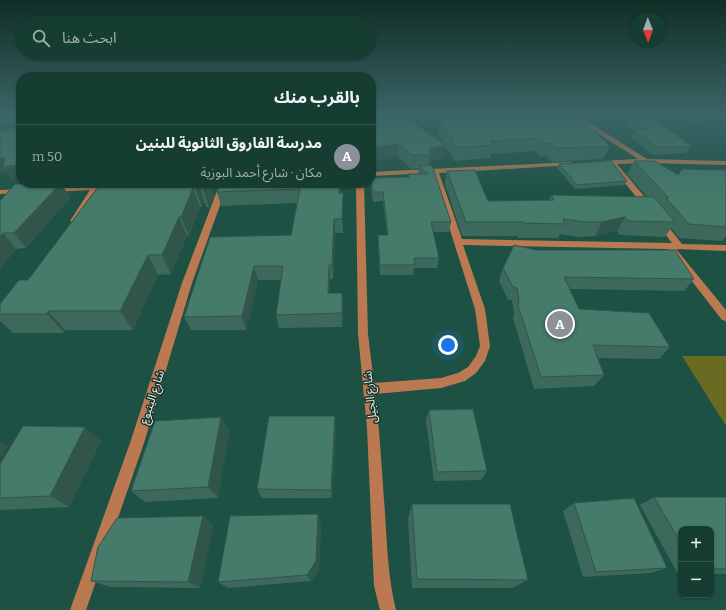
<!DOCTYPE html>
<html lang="ar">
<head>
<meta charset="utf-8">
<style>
  :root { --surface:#163d32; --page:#23483e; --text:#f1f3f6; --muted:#9eaeac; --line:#35564d; --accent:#8c9099 }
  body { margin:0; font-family:Bitter,"Noto Sans Arabic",serif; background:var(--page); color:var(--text); direction:rtl }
  .controls { position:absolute; right:12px; bottom:12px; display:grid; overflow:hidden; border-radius:8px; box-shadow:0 1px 3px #0004 }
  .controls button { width:36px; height:36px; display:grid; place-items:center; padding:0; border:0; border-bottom:1px solid var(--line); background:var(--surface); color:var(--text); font:20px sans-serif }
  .compass { position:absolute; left:630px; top:12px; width:36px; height:36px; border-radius:50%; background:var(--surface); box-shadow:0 1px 3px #0004; rotate:179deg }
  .you { position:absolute; left:448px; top:345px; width:14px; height:14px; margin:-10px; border:3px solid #fff; border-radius:50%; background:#1a73e8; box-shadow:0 0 0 6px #1a73e833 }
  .badge { display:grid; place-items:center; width:26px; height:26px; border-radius:50%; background:var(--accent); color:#fff; font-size:13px; font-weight:700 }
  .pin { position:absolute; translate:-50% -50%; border:2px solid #fff; box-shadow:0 1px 4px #0006 }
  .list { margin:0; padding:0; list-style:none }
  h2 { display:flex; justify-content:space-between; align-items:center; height:52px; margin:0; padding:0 16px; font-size:17px }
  h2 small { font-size:13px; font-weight:400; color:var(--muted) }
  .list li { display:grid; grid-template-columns:26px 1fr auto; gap:12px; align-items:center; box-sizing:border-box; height:64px; padding:0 16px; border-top:1px solid var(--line) }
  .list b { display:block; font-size:15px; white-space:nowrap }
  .list p { margin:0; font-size:13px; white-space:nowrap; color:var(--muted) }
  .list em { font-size:13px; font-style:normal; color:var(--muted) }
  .icon { flex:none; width:22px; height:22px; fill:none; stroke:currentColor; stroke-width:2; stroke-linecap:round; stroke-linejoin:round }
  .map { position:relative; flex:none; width:726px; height:610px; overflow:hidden; direction:ltr }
  .search { position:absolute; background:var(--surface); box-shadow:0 1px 3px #0004; left:16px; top:16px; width:360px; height:44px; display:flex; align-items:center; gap:10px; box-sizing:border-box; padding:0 14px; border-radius:22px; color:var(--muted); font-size:15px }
  .panel { position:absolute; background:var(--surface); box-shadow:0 1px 3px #0004; left:16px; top:72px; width:360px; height:116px; border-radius:16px; direction:rtl }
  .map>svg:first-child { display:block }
</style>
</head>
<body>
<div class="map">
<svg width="726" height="610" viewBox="0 0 726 610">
  <rect width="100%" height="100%" fill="#1d5143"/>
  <path fill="#686b21" d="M682,356H726V426Z"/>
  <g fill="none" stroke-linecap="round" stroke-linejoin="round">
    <path fill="#ba7951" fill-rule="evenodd" d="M566,113H574L647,159L726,161V165L645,163L617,164L654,208L650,210H647L610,165H599L596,163L599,161L638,159Z
      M571,162L574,164L573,165L439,173L462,239L672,243L656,222L660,220H663L682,244L726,245V251L676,249L726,310V321L722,320L667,249L463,245L485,309L490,346L485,361L476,373L465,381L441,388L375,394C380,433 382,473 385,513C387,546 388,578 396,610H380L374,586L367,428L358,334L356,183H364L368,334L374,383L441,378L458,373L468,367L476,356L480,346L475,309L432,173L371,176V172Z
      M220,183H228L192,283L144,443L86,610H70L130,443L182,283Z
      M110,185L114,187L113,189L98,190L77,223H74L70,221L90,190L52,192L48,190L52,188Z
      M22,189L26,191L25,193L0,194V190Z"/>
  </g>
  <path fill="#3c695b" d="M371,113L443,158L429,161V165L451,222L449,232H433L439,258L437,268H414L413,275H380L378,245V235H387L383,201L373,202L371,188V178L408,177V174H418L419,168L411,169L398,156L371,161Z
    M524,113H575L610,146L603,159L551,162L547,156L540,157L536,151L491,154L490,158L455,161L438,134L440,121L489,118L490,116L525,115Z
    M680,113H726V123L698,126Z
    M631,118L691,146L686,153L653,155L631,137L635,131L628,126Z
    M634,161L678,175L724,170L726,167V236L722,241L679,238L671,228L665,237L620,235L617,231L595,236L579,237L560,234L558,238H518V236H462L445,184L447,171L488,201L549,200L551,195L647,197L627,174Z
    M559,164L627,181L625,185L575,189L557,168Z
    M61,183L70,198L26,248L16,249L0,269V201Z
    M101,183H209L214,196L209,207H206L204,201L202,207H200L189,236H187L171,274L158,275L133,330H65L64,333H13L0,321V304L28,280Z
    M340,183V193H343V233H335L333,279H330V293H342L343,307L342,327L279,328L276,315L281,280H258L246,330H191L184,317L291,235L297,203L221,206L217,192Z
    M536,250L694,279L684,291L570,289L579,309L670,347L659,359L597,358L604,375L594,386L534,389L513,318L514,314L512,300H508L499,281L503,268Z
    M429,410L487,471L481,480L434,481L426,420Z
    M221,417L229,431L218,498L145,502L131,491Z
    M336,426L332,498H262L257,489Z
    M101,441L69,507L2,510L0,509V464Z
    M654,497H726V574H711V529H681V574H678L640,505Z
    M574,503L667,568L651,573L583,577L563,511Z
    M412,504L528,580L512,588H412L408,519Z
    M203,516L213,526L200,588L110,587L91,581Z
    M321,524L319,569L311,581L228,588L218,582Z"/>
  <path fill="#31554a" d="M726,117V123L698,126L702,119Z
    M13,123L21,136L0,138V125Z
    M399,144L398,156L371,161V148Z
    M445,145L443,158L429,161L430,155L429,149Z
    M5,157L21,164V179L12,180L7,172L0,174V158Z
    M61,183L70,198L26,248L14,233Z
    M198,183H200V188L204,201L202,207L195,188Z
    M201,183H209L214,196L209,207Z
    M193,188L200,207L189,236L181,217Z
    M343,193V233L342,219Z
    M179,217L187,236L171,274L162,255Z
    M625,217L617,231L595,236L602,222Z
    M334,219L335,233L333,279L332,265Z
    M3,233L16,249L0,269V237Z
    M148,255L158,275L133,330L120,311Z
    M329,265L330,279L329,307L328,293Z
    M254,266L258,280L246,330L242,316Z
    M342,293L343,307L342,327Z
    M48,311L65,330L64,333L47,314Z
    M335,416L336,426L332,498L331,490Z
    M221,417L229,431L218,498L208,487Z
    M85,427L101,441L69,507L50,496Z
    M0,441L8,446L0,459Z
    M318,514L321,524L319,569L311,581L307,575Z
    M203,516L213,526L200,588L188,582Z"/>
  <path fill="#467a6a" stroke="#31554a" d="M0,113H21V164L3,167L5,157L0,158V131L14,129V124L13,123L0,125Z
    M371,113H400L445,145L429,149L430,155H412L399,144L371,148Z
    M540,113H575L610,146L556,148L551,143L545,144L540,138L490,141L493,145L457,147L440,121L492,118L490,116L541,114Z
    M634,113H640L665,127L691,146L658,147L635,130L647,129L631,118Z
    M694,113H726V117L702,119Z
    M611,161L627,181L577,185L559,164Z
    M634,161H655L678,175L682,169L726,170V227L689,224L666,198H669Z
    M432,165L451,222H431L439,258H414L415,265H380L378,235H388L383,192H373L371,178L409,177L408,174H428L419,166Z
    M475,170L488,201L554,200L551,195L654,197L675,222L628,221L625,217L602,222H586L563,219L565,224L523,223L524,222H466L447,171Z
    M61,183L14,233H3L0,237V201L15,184Z
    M101,183H198L195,188H193L181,217H179L162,255H148L120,311H48L47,314H0V304L19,280H28Z
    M200,183H205L203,188H200Z
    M221,183H339V193H343L342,219H334L332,265H329L328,293H342V313L276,315L283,266H254L242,316L184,317L210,237L291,235L300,189L217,192Z
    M514,245L536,250H675L694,279L564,277L579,309L649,313L670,347L593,345L604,375L541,377L518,305L519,301L517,288L513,287L503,268Z
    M473,409L487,471L437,472L429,410Z
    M269,416H335L331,490L257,489Z
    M221,417L208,487L131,491L155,421Z
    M23,426L85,427L50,496L0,498V464Z
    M654,497H726V569H711V529H681V543Z
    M634,498L667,568L596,572L574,503Z
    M412,504H510L528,580L417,579Z
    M318,514L316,561L307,575L218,582L230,516Z
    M203,516L188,582L91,581L98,547L117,518Z"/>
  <linearGradient id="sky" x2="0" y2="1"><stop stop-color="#102d25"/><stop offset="0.57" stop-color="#3a6566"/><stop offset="1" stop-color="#3a6566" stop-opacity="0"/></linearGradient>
  <rect width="726" height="199" fill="url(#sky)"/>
  <g text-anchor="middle" stroke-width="3" stroke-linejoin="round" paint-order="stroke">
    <g font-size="12" fill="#d7f2e8" stroke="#1c322b">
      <text transform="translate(152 397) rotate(-72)" y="4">شارع الينبوع</text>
      <text transform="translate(370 397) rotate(-96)" y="4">شارع الجيل</text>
    </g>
  </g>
</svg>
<div class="controls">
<button>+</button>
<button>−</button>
</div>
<svg class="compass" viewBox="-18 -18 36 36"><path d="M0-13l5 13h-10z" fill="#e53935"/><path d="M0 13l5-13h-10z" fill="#9eaeac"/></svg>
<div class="you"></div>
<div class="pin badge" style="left:560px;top:324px">A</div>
<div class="search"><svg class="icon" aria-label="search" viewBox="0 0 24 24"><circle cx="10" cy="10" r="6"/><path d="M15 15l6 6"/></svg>ابحث هنا</div>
<section class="panel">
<h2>بالقرب منك<small></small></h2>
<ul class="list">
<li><span class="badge">A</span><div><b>مدرسة الفاروق الثانوية للبنين</b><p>مكان · شارع أحمد البوزية</p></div><em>50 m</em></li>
</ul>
</section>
</div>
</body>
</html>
